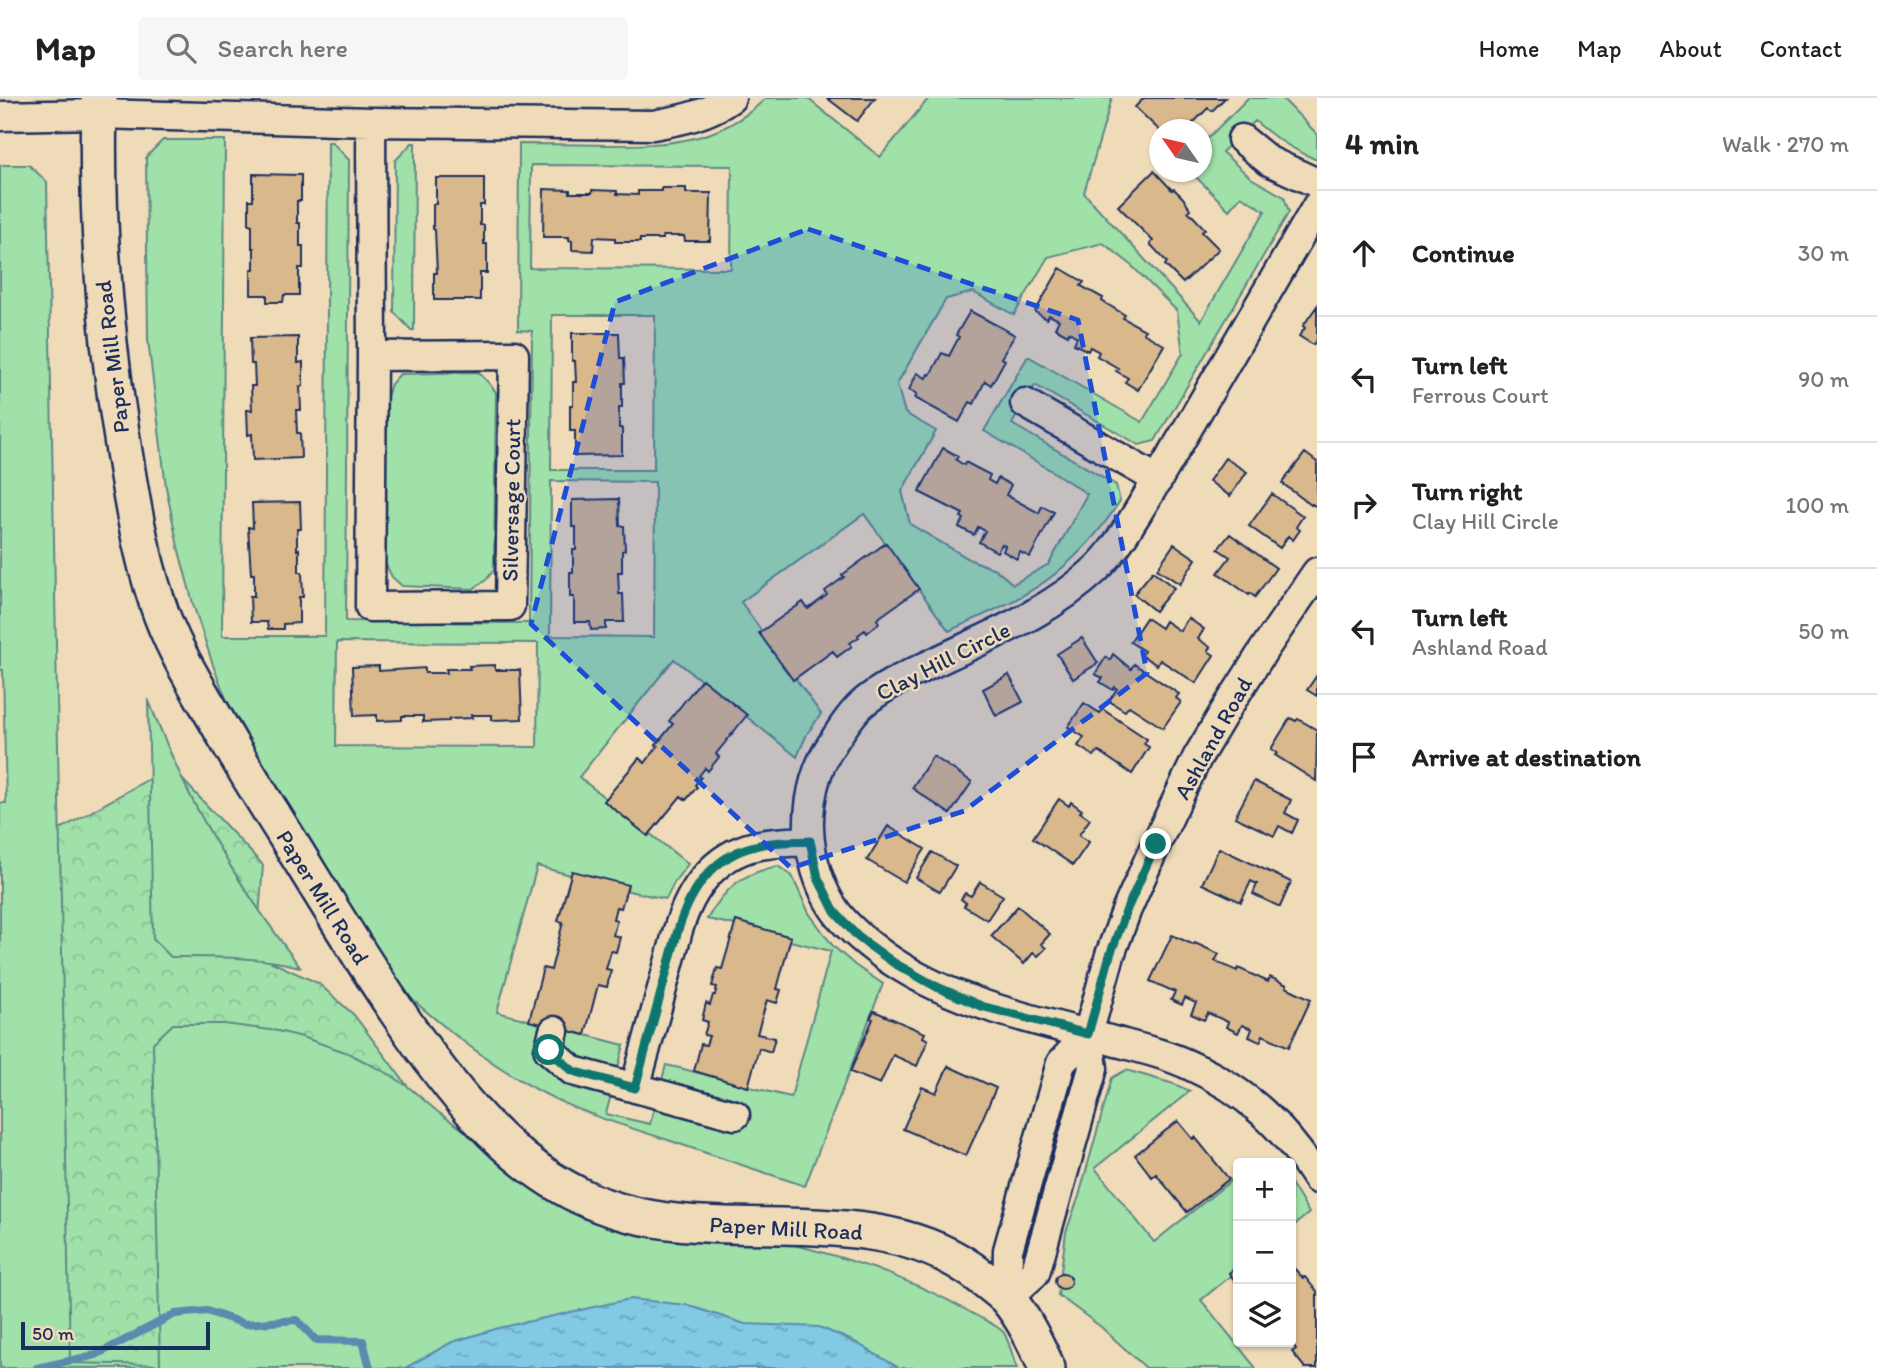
<!DOCTYPE html>
<html lang="en">
<head>
<meta charset="utf-8">
<style>
  :root { --surface:#fff; --page:#f6f6f6; --text:#202124; --muted:#757577; --line:#e0e0e0 }
  body { margin:0; font-family:Itim,sans-serif; background:var(--page); color:var(--text) }
  .controls { position:absolute; right:21px; bottom:21px; display:grid; overflow:hidden; border-radius:7px; box-shadow:0 2px 5px #0004 }
  .controls button { width:63px; height:63px; display:grid; place-items:center; padding:0; border:0; border-bottom:2px solid var(--line); background:var(--surface); color:var(--text); font:35px sans-serif }
  .compass { position:absolute; left:1149px; top:21px; width:63px; height:63px; border-radius:50%; background:var(--surface); box-shadow:0 2px 5px #0004; rotate:304deg }
  .scale { position:absolute; left:21px; bottom:18px; width:189px; box-sizing:border-box; padding-left:7px; border:4px solid #1b2f5e; border-top:0; font-size:19px; line-height:24px; white-space:nowrap; color:#1b2f5e; -webkit-text-stroke:5px #f0dbb9; paint-order:stroke }
  .stop { position:absolute; width:21px; height:21px; margin:-16px; border:5px solid #0f766e; border-radius:50%; background:#fff }
  .stop.end { background:#0f766e; border-color:#fff; box-shadow:0 2px 7px #0008 }
  .list { margin:0; padding:0; list-style:none }
  h2 { display:flex; justify-content:space-between; align-items:center; height:91px; margin:0; padding:0 28px; font-size:30px }
  h2 small { font-size:23px; font-weight:400; color:var(--muted) }
  .list li { display:grid; grid-template-columns:46px 1fr auto; gap:21px; align-items:center; box-sizing:border-box; height:126px; padding:0 28px; border-top:2px solid var(--line) }
  .list b { display:block; font-size:26px; white-space:nowrap }
  .list p { margin:0; font-size:23px; white-space:nowrap; color:var(--muted) }
  .list em { font-size:23px; font-style:normal; color:var(--muted) }
  .icon { flex:none; width:38px; height:38px; fill:none; stroke:currentColor; stroke-width:2; stroke-linecap:round; stroke-linejoin:round }
  .map { position:relative; flex:none; width:1317px; height:1270px; overflow:hidden }
  header { display:flex; align-items:center; gap:42px; box-sizing:border-box; height:98px; padding:0 35px; background:var(--surface); border-bottom:2px solid var(--line) }
  header strong { font-size:33px }
  nav { display:flex; gap:38px; margin-inline-start:auto; font-size:24px }
  .search { width:490px; height:63px; background:var(--page); display:flex; align-items:center; gap:18px; box-sizing:border-box; padding:0 24px; border-radius:7px; color:var(--muted); font-size:26px }
  main { display:flex }
  aside { flex:1; background:var(--surface) }
  .map>svg:first-child { display:block }
</style>
</head>
<body>
<header>
<strong>Map</strong>
<div class="search"><svg class="icon" aria-label="search" viewBox="0 0 24 24"><circle cx="10" cy="10" r="6"/><path d="M15 15l6 6"/></svg>Search here</div>
<nav><a>Home</a><a>Map</a><a>About</a><a>Contact</a></nav>
</header>
<main>
<div class="map">
<svg width="1317" height="1270" viewBox="0 0 1317 1270">
  <defs>
    <pattern id="forest-crowns" width="20" height="18" patternUnits="userSpaceOnUse" patternTransform="scale(1.75)"><rect width="20" height="18" fill="#a0e0a9"/><path d="M2 6a3 3 0 1 1 6 0M12 15a3 3 0 1 1 6 0" fill="none" stroke="#89c094"/></pattern>
    <pattern id="water-ripples" width="26" height="14" patternUnits="userSpaceOnUse" patternTransform="scale(1.75)"><rect width="26" height="14" fill="#82c9e3"/><path d="M2 4q2-2 4 0t4 0M15 11q2-2 4 0t4 0" fill="none" stroke="#6aa4bb"/></pattern>
  </defs>
  <rect width="100%" height="100%" fill="#f0dbb9"/>
  <filter id="ink" filterUnits="userSpaceOnUse"><feTurbulence type="fractalNoise" baseFrequency=".0143" numOctaves="2"/><feDisplacementMap in="SourceGraphic" scale="14" xChannelSelector="R" yChannelSelector="G"/><feConvolveMatrix kernelMatrix="1 2 1 2 8 2 1 2 1" color-interpolation-filters="sRGB"/></filter>
  <g filter="url(#ink)">
    <path fill="url(#forest-crowns)" stroke="#5e8884" stroke-width="2" d="M154,678L182,681L263,767L256,857L318,885L354,917L427,1014L405,1270H0V757L64,729Z"/>
    <path fill="#a0e0a9" stroke="#5e8884" stroke-width="2" fill-rule="evenodd" d="M766,0H807L880,59L929,0H1112L1084,95L1201,223L1265,113L1241,98L1229,112L1191,74H1202V46L1248,0H1282L1317,36V62C1293,52 1274,40 1255,23L1222,54L1251,80L1284,99L1289,114L1155,343L1139,347L1035,287L1012,326L1116,387L1120,403C1102,431 1081,455 1055,476C1024,501 984,516 949,533L864,416L741,504L821,616L807,636L797,659L674,561L579,679L688,766L675,783L666,801L633,794L537,768L497,914L624,947L606,1016L650,1026L666,967C709,976 749,990 791,999L831,853L766,837L740,828L707,821C726,789 741,776 778,768L792,778L809,815L833,848L856,868L883,886L805,1088C760,1073 714,1058 668,1042C631,1030 593,1019 557,1002C497,973 446,932 396,887L235,624L213,567L194,509L178,449L166,389L148,242L146,59L163,42H225L222,538H325L328,44H332L349,62L346,523L529,525L532,233L518,232L519,46C548,46 577,46 606,47C667,47 719,46 766,0ZM531,67L732,68L731,171L530,170ZM1103,145L1129,165L1177,213L1183,255L1142,324L1028,258L984,333L1052,373L1087,396L1049,466L1013,486L995,471L971,462L910,426L902,393L936,333L905,315L897,286L946,201L973,194L1014,217L1048,159ZM552,217H655L654,372H551ZM551,383L655,384L654,539L550,538ZM337,544L538,545L537,649L336,648Z
      M412,45H415L414,232H411L394,214L395,63Z
      M0,67H29L47,84L70,1265L160,1267L153,945L173,926H225L278,933L302,939L348,955L391,977L411,991L438,1014L496,1055L776,1143C847,1158 915,1182 977,1218C984,1222 999,1228 1004,1235C1009,1243 1013,1260 1017,1270H0V705H6L3,572H0Z
      M478,274L487,283L496,294L494,472L486,482L473,491L402,488L392,479L385,465L386,302L391,286L400,276Z
      M148,601C161,633 174,665 189,695C220,757 259,814 300,869C257,858 214,859 171,859L153,841Z
      M1126,972L1174,986L1190,993L1095,1070L1154,1144L1238,1077V1172L1201,1202L1256,1270H1146L1101,1229L1058,1197L1066,1134L1079,1098L1112,980Z
      M1291,1085L1309,1115L1291,1130Z"/>
    <path fill="url(#water-ripples)" stroke="#598bae" stroke-width="2" d="M630,1201L687,1207L745,1226L819,1229L853,1243L899,1270H405L452,1244L499,1230Z"/>
    <g fill="none" stroke-linecap="round" stroke-linejoin="round">
      <path stroke="#598bae" stroke-width="8" d="M37,1270L96,1257L175,1216L207,1213L245,1226L297,1222L316,1242L363,1243L370,1270"/>
    </g>
    <path fill="#d9b88c" stroke="#1b2f5e" stroke-width="2" d="M827,0H875L857,23Z
      M1144,0H1225L1212,13L1208,10L1189,29L1187,27L1183,32H1160V33L1135,9Z
      M1154,73L1172,92L1174,91L1183,100L1190,111L1188,113L1205,131L1202,134L1219,151L1183,185L1165,167L1167,164L1150,146L1153,143L1118,108Z
      M253,76L301,77V103H297V125H300V148H303V170H299V197H284L283,204H267V197H251V171H254V150H252V127L249,126V102H253Z
      M436,80H484V107H480V127H484V146H487V175H480V202H434V175H437L435,132L433,131V106H436Z
      M661,90H686V95H711L710,143H685L684,138H663V141H640V144H615V140L594,139L593,153L572,152V143L569,142V139H543L544,91L570,92V95H592V92L617,93V96L638,97V93H661Z
      M1060,170L1084,184L1081,188L1103,200L1102,203L1125,217L1123,220L1145,232L1143,235L1164,247L1138,292L1125,284L1128,280L1116,273L1118,270L1097,258L1099,254L1090,249L1088,253L1074,246L1077,239L1069,234L1068,237L1055,230L1059,222L1049,217L1047,221L1035,214Z
      M1317,208V241L1313,247L1299,238L1305,230L1303,228Z
      M970,213L1015,237L1001,260L1005,262L991,287L985,283L974,306L970,304L959,324L915,300L917,296L909,292L917,275L926,280L928,276L930,277L942,255L949,258L959,239L956,237Z
      M572,235H619L620,260H624L625,285H622V309H619V330H622V357L575,358V333H570V307H573V284H576L575,263H572Z
      M298,239V265L303,264V288L300,289L301,312H296L297,335H300L301,360L253,362L252,336L248,337L247,312H252L251,288H255L254,266H251L250,240Z
      M943,350L958,358L956,362L964,367L965,364L990,377L988,382L995,386L998,380L1011,387L1006,397L1039,415L1042,408L1054,414L1030,459L1020,454L1017,461L1003,453L1005,448L1002,446L997,454L979,444L985,433L978,429L974,437L959,429L964,421L961,419L963,416L919,394Z
      M1305,355L1317,364V409L1312,406L1311,407L1282,385Z
      M1225,360L1247,374L1230,398L1209,383Z
      M1272,396L1303,418L1296,429L1300,432L1293,442L1288,438L1280,450L1249,428Z
      M619,401L620,428H624L625,452L622,453V474H618L619,496H623L624,524H606V531L591,532L590,524H574V499H570V474H573V452H576V429H572V402Z
      M300,404L301,431H297V452L299,451V474H302L303,499H299V525L283,526V531H268L267,524H251L250,498H254V476H251L248,429L253,430L252,405Z
      M1230,436L1276,470L1255,499L1250,495L1249,497L1218,475L1230,459L1218,451Z
      M886,445L919,491L877,521L879,525L867,535L865,532L858,537L859,539L850,545L852,548L837,559L833,553L793,582L759,535L803,504L808,511L827,497L825,493L844,479L842,477Z
      M1174,446L1196,461L1180,486L1157,471Z
      M1153,473L1174,490L1155,513L1134,496Z
      M1146,520L1161,530L1165,523L1180,533L1188,520L1204,531L1198,541L1210,549L1208,553L1214,557L1196,585L1160,562L1157,567L1141,557L1144,553L1130,544Z
      M1082,540L1098,565L1073,581L1057,556Z
      M1113,556L1131,571L1134,566L1179,596L1176,600L1181,604L1163,630L1129,608L1125,613L1109,603L1117,591L1115,589L1113,592L1100,584L1103,580L1095,576L1106,559L1110,562Z
      M495,567V572H520L522,621L492,622V617H471L472,620L449,621V623L423,624V618H402V622L377,623V617L354,618L352,569L379,568V573L425,570V575H447L446,571H470L469,568Z
      M1009,577L1023,604L996,618L983,591Z
      M1317,577V598L1307,592Z
      M702,581L747,617L716,656L719,659L708,673L705,670L699,678L701,679L695,687L697,689L686,702L681,698L648,738L604,703L639,660L645,665L658,648L656,647L673,626L669,623Z
      M1084,605L1100,615L1102,611L1147,641L1144,646L1149,649L1132,676L1098,653L1094,658L1078,648L1084,639L1068,629Z
      M1290,620L1296,623L1298,621L1317,632L1316,683L1275,657L1277,655L1271,651Z
      M933,658L972,684L950,716L912,690Z
      M1254,683L1291,702L1285,715L1298,722L1292,735L1279,728L1274,738L1235,719Z
      M1059,701L1069,708L1071,704L1082,712L1080,714L1090,721L1079,737L1089,744L1073,767L1033,740Z
      M888,728L925,751L904,784L867,762Z
      M1219,750L1291,784L1280,809L1253,796L1257,786L1251,783L1241,804L1202,786Z
      M932,754L956,768L940,794L916,780Z
      M572,773L628,787L621,810L616,809L613,821L617,822L613,837L620,839L616,854L611,853L606,871L611,872L607,889L598,887L585,937L529,923L543,870L551,872L563,824L558,823Z
      M980,784L1003,798L987,822L964,808L966,805L961,801L965,795L971,798Z
      M1018,808L1050,836L1041,846L1046,850L1038,858L1033,855L1024,866L991,838Z
      M736,823L791,839L777,891L781,892L777,905L767,902L757,936L775,940L771,954L759,950L748,989L694,973L701,946L706,947L709,938L704,937L708,924L702,922L706,905L710,907L713,897H715L717,889L712,888L717,870L722,871Z
      M1172,837L1194,847L1195,845L1219,856L1215,863L1237,873L1238,870L1268,884L1270,879L1287,887L1286,889L1311,901L1289,949L1263,937L1260,944L1249,939L1252,931L1242,927L1238,935L1226,929L1228,924L1208,915L1204,922L1191,916L1196,905L1185,900L1182,907L1171,902L1175,894L1150,883Z
      M874,913L925,935L923,939L928,942L917,968L893,957L880,986L850,974L873,921L870,920Z
      M948,968L996,990L966,1058L903,1031L922,989L936,995Z
      M1178,1023L1193,1041L1195,1039L1229,1081L1187,1114L1156,1076L1152,1079L1135,1057Z
      M1291,1167L1303,1180L1305,1179L1317,1194V1270H1305L1292,1254L1296,1251L1291,1244Z
      M1238,1168V1187L1229,1175Z
      M1055 1183a8 8 0 1 1 16 0a8 8 0 1 1-16 0Z"/>
    <g fill="none" stroke-linecap="round" stroke-linejoin="round">
      <defs>
        <path id="minor" d="M0,18L98,16L371,24L653,27C681,22 707,17 731,0
          M371,24L372,258L514,257L510,508L370,509L372,258
          M1242,41L1269,63L1317,85
          M1317,108C1273,183 1229,259 1185,335C1170,361 1155,386 1139,412C1126,433 1113,455 1095,472C1049,515 989,538 933,565C908,577 883,588 862,606C848,619 837,638 827,654C810,683 805,724 812,756C823,806 842,827 883,857C951,906 1033,921 1113,943C1139,950 1166,956 1191,968C1247,993 1285,1030 1317,1081
          M1025,305L1158,382
          M554,933L549,952L573,973L735,1017
          M635,990L678,832C690,793 713,758 755,748C772,744 792,744 810,743
          M1007,1200L1035,1175L1093,970L1088,936L1110,857L1127,811L1156,746L1197,660L1225,613L1265,550L1317,474
          M1007,1200L1008,1152L1061,965L1088,936"/>
        <path id="major" d="M99,0C96,116 104,232 123,347C131,399 140,453 157,504C169,541 188,574 208,608C233,652 259,695 286,738C322,796 357,855 396,912C446,986 505,1066 591,1103C711,1155 861,1095 972,1172C984,1181 997,1190 1007,1200C1024,1220 1036,1246 1047,1270"/>
      </defs>
      <use href="#minor" stroke="#1b2f5e" stroke-width="33"/>
      <use href="#major" stroke="#1b2f5e" stroke-width="40"/>
      <use href="#minor" stroke="#f0dbb9" stroke-width="28"/>
      <use href="#major" stroke="#f0dbb9" stroke-width="35"/>
    </g>
  </g>
  <g fill="none" stroke-linecap="round" stroke-linejoin="round" filter="url(#ink)">
    <path stroke="#0f766e" stroke-width="9" d="M549,952L573,973L635,990L678,832C690,793 713,758 755,748C772,743 792,744 810,743L818,780L835,814L858,839L894,865L937,889L981,908L1088,936L1110,857L1127,811L1156,746"/>
  </g>
  <path fill="#1d4ed8" fill-opacity="0.2" stroke="#1d4ed8" stroke-width="5" stroke-dasharray="14 9" stroke-linejoin="round" d="M808,131L1078,222L1147,575L964,713L791,770L531,526L615,204Z"/>
  <g text-anchor="middle" stroke-width="5" stroke-linejoin="round" paint-order="stroke">
    <g font-size="23" fill="#1b2f5e" stroke="#f0dbb9">
      <text transform="translate(112 259) rotate(-97)" y="8">Paper Mill Road</text>
      <text transform="translate(511 402) rotate(-89)" y="8">Silversage Court</text>
      <text transform="translate(943 563) rotate(-27)" y="8">Clay Hill Circle</text>
      <text transform="translate(1213 640) rotate(-61)" y="8">Ashland Road</text>
      <text transform="translate(323 799) rotate(58)" y="8">Paper Mill Road</text>
      <text transform="translate(786 1130) rotate(3)" y="8">Paper Mill Road</text>
    </g>
  </g>
</svg>
<div class="controls">
<button>+</button>
<button>−</button>
<button><svg class="icon" aria-label="layers" viewBox="0 0 24 24"><path d="M12 4l9 5-9 5-9-5zM3 14l9 5 9-5"/></svg></button>
</div>
<svg class="compass" viewBox="-18 -18 36 36"><path d="M0-13l5 13h-10z" fill="#e53935"/><path d="M0 13l5-13h-10z" fill="#757577"/></svg>
<div class="scale">50 m</div>
<div class="stop" style="left:549px;top:952px"></div>
<div class="stop end" style="left:1156px;top:746px"></div>
</div>
<aside>
<h2>4 min<small>Walk · 270 m</small></h2>
<ul class="list">
<li><svg class="icon" aria-label="ahead" viewBox="0 0 24 24"><path d="M12 20V5M6 11l6-6 6 6"/></svg><div><b>Continue</b></div><em>30 m</em></li>
<li><svg class="icon" aria-label="left" viewBox="0 0 24 24"><path d="M17 20v-9H6M10 6l-5 5 5 5"/></svg><div><b>Turn left</b><p>Ferrous Court</p></div><em>90 m</em></li>
<li><svg class="icon" aria-label="right" viewBox="0 0 24 24"><path d="M7 20v-9h11M14 6l5 5-5 5"/></svg><div><b>Turn right</b><p>Clay Hill Circle</p></div><em>100 m</em></li>
<li><svg class="icon" aria-label="left" viewBox="0 0 24 24"><path d="M17 20v-9H6M10 6l-5 5 5 5"/></svg><div><b>Turn left</b><p>Ashland Road</p></div><em>50 m</em></li>
<li><svg class="icon" aria-label="arrive" viewBox="0 0 24 24"><path d="M6 21V4h12l-3 4 3 4H6"/></svg><div><b>Arrive at destination</b></div></li>
</ul>
</aside>
</main>
</body>
</html>
